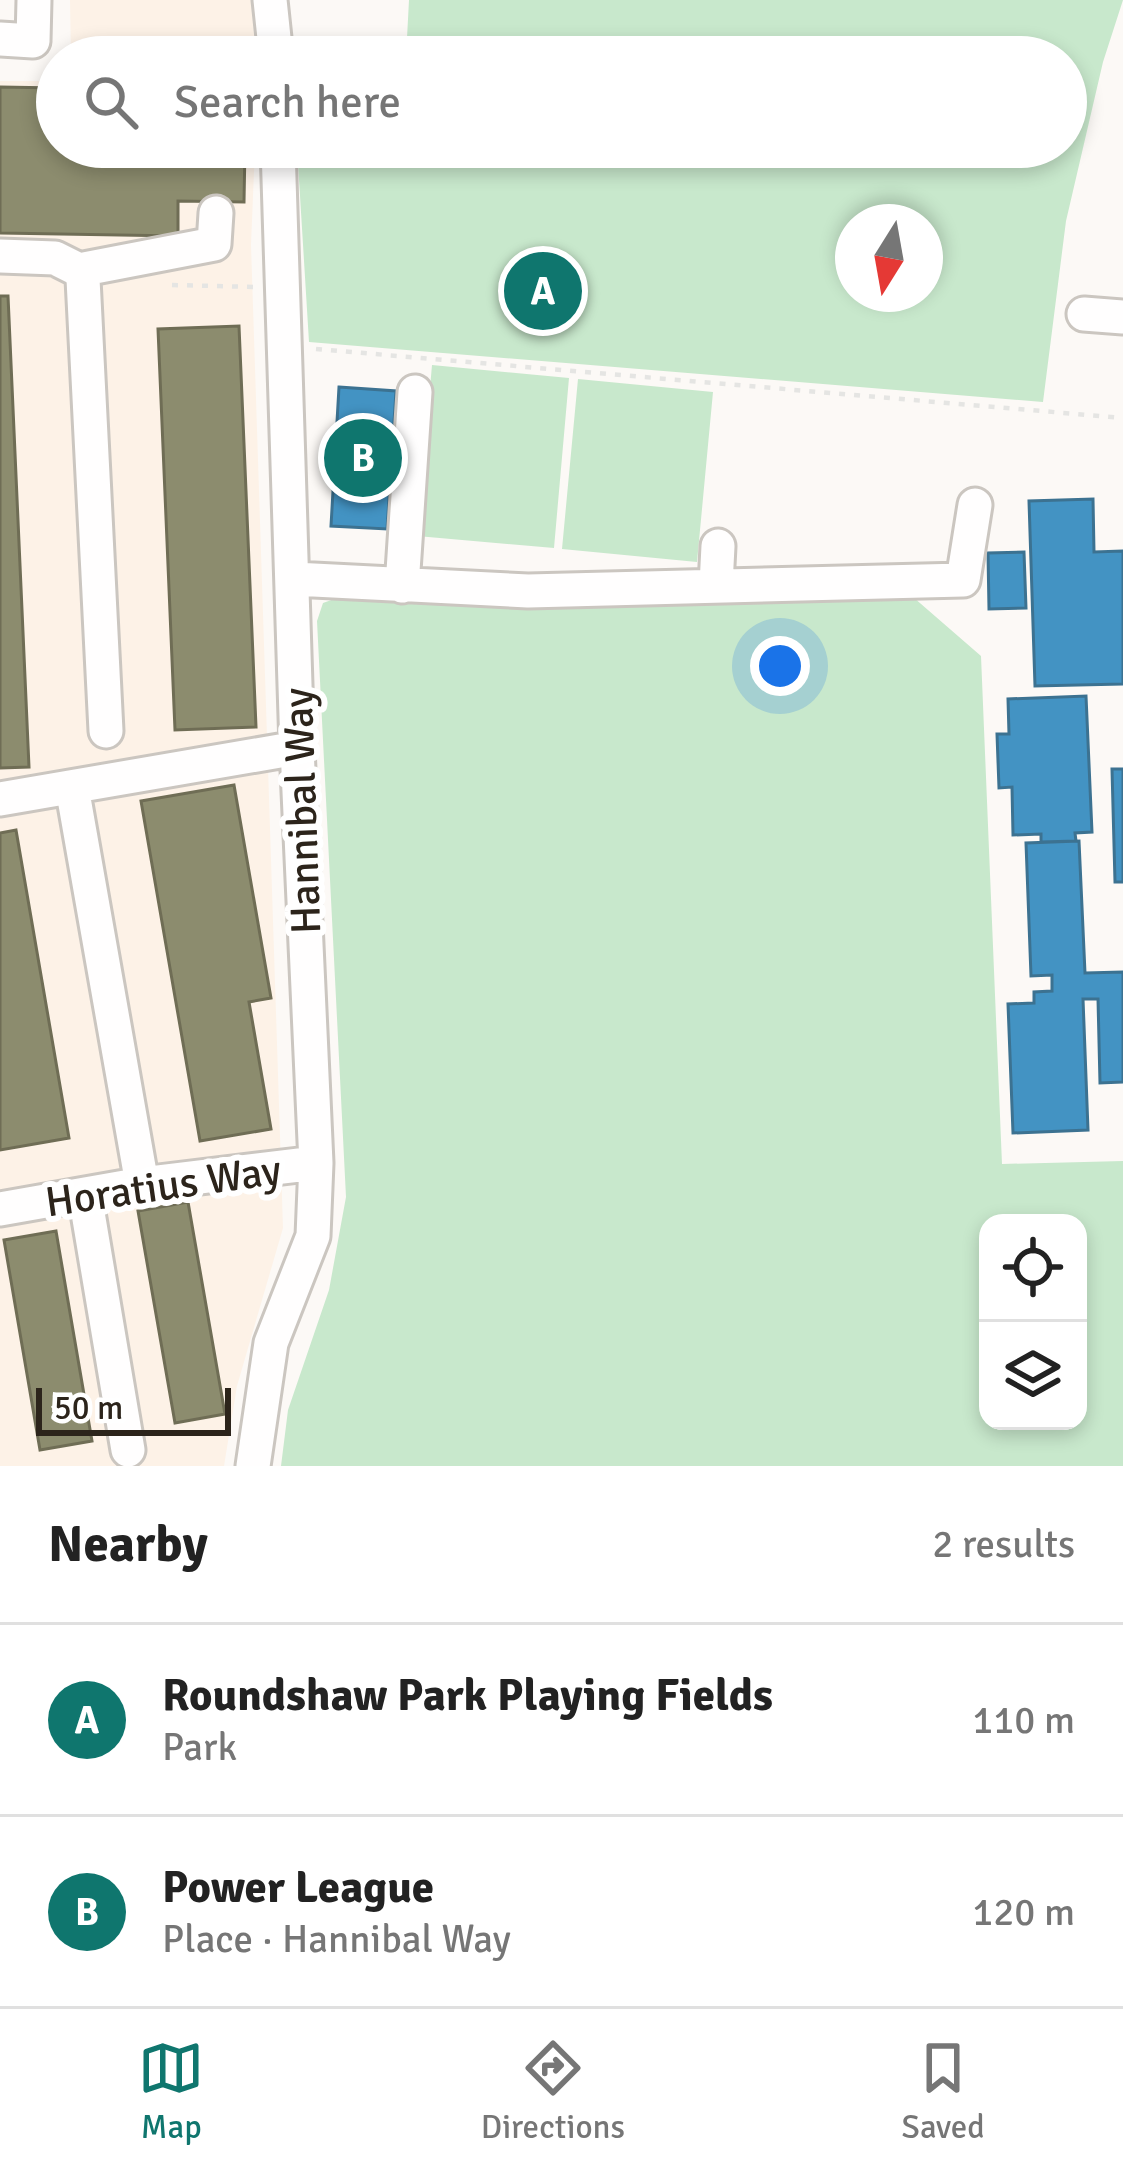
<!DOCTYPE html>
<html lang="en">
<head>
<meta charset="utf-8">
<style>
  :root { --surface:#fff; --page:#f2f2f2; --text:#222; --muted:#767676; --line:#e0e0e0; --accent:#0f766e }
  body { margin:0; font-family:Signika,sans-serif; background:var(--page); color:var(--text) }
  .controls { position:absolute; right:36px; bottom:36px; display:grid; overflow:hidden; border-radius:24px; box-shadow:0 6px 18px #0003 }
  .controls button { width:108px; height:108px; display:grid; place-items:center; padding:0; border:0; border-bottom:3px solid var(--line); background:var(--surface); color:var(--text); font:60px sans-serif }
  .compass { position:absolute; left:835px; top:204px; width:108px; height:108px; border-radius:50%; background:var(--surface); box-shadow:0 6px 18px #0003; rotate:191deg }
  .scale { position:absolute; left:36px; bottom:30px; width:195px; box-sizing:border-box; padding-left:12px; border:6px solid #2c241b; border-top:0; font-size:33px; line-height:42px; white-space:nowrap; color:#2c241b; -webkit-text-stroke:9px #fff; paint-order:stroke }
  .you { position:absolute; left:780px; top:666px; width:42px; height:42px; margin:-30px; border:9px solid #fff; border-radius:50%; background:#1a73e8; box-shadow:0 0 0 18px #1a73e833 }
  .badge { display:grid; place-items:center; width:78px; height:78px; border-radius:50%; background:var(--accent); color:#fff; font-size:39px; font-weight:700 }
  .pin { position:absolute; translate:-50% -50%; border:6px solid #fff; box-shadow:0 3px 12px #0006 }
  .list { margin:0; padding:0; list-style:none }
  h2 { display:flex; justify-content:space-between; align-items:center; height:156px; margin:0; padding:0 48px; font-size:51px }
  h2 small { font-size:39px; font-weight:400; color:var(--muted) }
  .list li { display:grid; grid-template-columns:78px 1fr auto; gap:36px; align-items:center; box-sizing:border-box; height:192px; padding:0 48px; border-top:3px solid var(--line) }
  .list b { display:block; font-size:45px; white-space:nowrap }
  .list p { margin:0; font-size:39px; white-space:nowrap; color:var(--muted) }
  .list em { font-size:39px; font-style:normal; color:var(--muted) }
  .icon { flex:none; width:66px; height:66px; fill:none; stroke:currentColor; stroke-width:2; stroke-linecap:round; stroke-linejoin:round }
  .map { position:relative; flex:none; width:1123px; height:1466px; overflow:hidden }
  .search { position:absolute; background:var(--surface); box-shadow:0 6px 18px #0003; left:36px; right:36px; top:36px; height:132px; display:flex; align-items:center; gap:30px; box-sizing:border-box; padding:0 42px; border-radius:66px; color:var(--muted); font-size:45px }
  .sheet { height:540px; background:var(--surface) }
  nav { display:flex; justify-content:space-around; align-items:center; box-sizing:border-box; height:168px; border-top:3px solid var(--line); background:var(--surface); font-size:33px; color:var(--muted) }
  nav a { display:grid; justify-items:center; gap:6px }
  nav .on { color:var(--accent) }
  .map>svg:first-child { display:block }
</style>
</head>
<body>
<div class="map">
<svg width="1123" height="1466" viewBox="0 0 1123 1466">
  <rect width="100%" height="100%" fill="#fcf9f6"/>
  <path fill="#fdf2e7" d="M70,0H251L256,57H71Z
    M0,81H57V147H255L251,245L283,1228L237,1386L224,1466H0Z"/>
  <path fill="#c8e8cc" fill-rule="evenodd" d="M409,0H1123L1103,62L1066,221L1043,402L309,342L297,147H1066V57H406ZM853,222H925V294H853Z
    M432,365L569,378L554,548L417,536Z
    M578,379L713,392L697,562L562,549Z
    M348,594L379,600L480,606L913,597L981,656L1002,1164L1123,1161V1466H281L288,1410L329,1290L346,1197L317,621L323,603ZM988,1223H1078V1421H988Z"/>
  <path fill="#4393c3" stroke="#3c7291" stroke-width="3" d="M339,387L396,391L387,529L331,526Z
    M1093,499L1094,552L1123,551V684L1035,686L1029,501Z
    M1024,552L1026,608L989,609L988,553Z
    M1086,696L1092,832L1075,833L1076,841L1041,842V834L1013,835L1012,787L999,788L997,734H1009L1008,699Z
    M1112,769H1123V882H1115Z
    M1079,841L1085,973L1123,972V1082L1100,1083L1098,999H1083L1088,1130L1013,1133L1008,1004L1034,1003V992L1052,991V975L1031,976L1026,843Z"/>
  <path fill="#8c8c6e" stroke="#6f6d55" stroke-width="3" d="M0,87L57,88V147H245L244,202L178,201V236L0,233Z
    M0,296H8L29,767L0,768Z
    M239,326L256,727L175,730L158,329Z
    M234,785L271,998L249,1002L271,1129L200,1141L141,801Z
    M16,830L69,1138L0,1150V833Z
    M188,1202L225,1414L175,1423L138,1211Z
    M56,1231L92,1441L40,1450L4,1240Z"/>
  <g fill="none" stroke-linecap="round" stroke-linejoin="round">
    <defs>
      <path id="minor" d="M270,0L276,57
        M0,39L33,41L34,0
        M0,256L55,258L79,270L214,244L216,213
        M79,270L83,279L106,731
        M1084,314L1123,317
        M294,579L528,591L963,580L975,505
        M716,585L718,546
        M402,586L415,392
        M72,787L142,1184
        M0,799L297,748
        M85,1195L128,1450
        M0,1209L142,1184L316,1163
        M253,1466L271,1343L313,1236L316,1163L297,748L278,147"/>
    </defs>
    <use href="#minor" stroke="#cbc6c0" stroke-width="39"/>
    <path stroke="#e5e5e3" stroke-width="4.5" stroke-dasharray="6 9" stroke-linecap="butt" d="M172,285L256,287
      M316,349L1123,418"/>
    <use href="#minor" stroke="#fffefe" stroke-width="33"/>
  </g>
  <g text-anchor="middle" stroke-width="12" stroke-linejoin="round" paint-order="stroke">
    <g font-size="42" fill="#2c241b" stroke="#fff">
      <text transform="translate(301 811) rotate(-92)" y="15">Hannibal Way</text>
      <text transform="translate(163 1185) rotate(-8)" y="15">Horatius Way</text>
    </g>
  </g>
</svg>
<div class="controls">
<button><svg class="icon" aria-label="locate" viewBox="0 0 24 24"><circle cx="12" cy="12" r="6"/><path d="M12 2v4M12 18v4M2 12h4M18 12h4"/></svg></button>
<button><svg class="icon" aria-label="layers" viewBox="0 0 24 24"><path d="M12 4l9 5-9 5-9-5zM3 14l9 5 9-5"/></svg></button>
</div>
<svg class="compass" viewBox="-18 -18 36 36"><path d="M0-13l5 13h-10z" fill="#e53935"/><path d="M0 13l5-13h-10z" fill="#767676"/></svg>
<div class="scale">50 m</div>
<div class="you"></div>
<div class="pin badge" style="left:543px;top:291px">A</div>
<div class="pin badge" style="left:363px;top:458px">B</div>
<div class="search"><svg class="icon" aria-label="search" viewBox="0 0 24 24"><circle cx="10" cy="10" r="6"/><path d="M15 15l6 6"/></svg>Search here</div>
</div>
<section class="sheet">
<h2>Nearby<small>2 results</small></h2>
<ul class="list">
<li><span class="badge">A</span><div><b>Roundshaw Park Playing Fields</b><p>Park</p></div><em>110 m</em></li>
<li><span class="badge">B</span><div><b>Power League</b><p>Place · Hannibal Way</p></div><em>120 m</em></li>
</ul>
</section>
<nav>
<a class="on"><svg class="icon" aria-label="map" viewBox="0 0 24 24"><path d="M3 6l6-2 6 2 6-2v14l-6 2-6-2-6 2zM9 4v14M15 6v14"/></svg>Map</a>
<a><svg class="icon" aria-label="directions" viewBox="0 0 24 24"><path d="M12 3l9 9-9 9-9-9zM9 14v-3h6M13 9l2 2-2 2"/></svg>Directions</a>
<a><svg class="icon" aria-label="saved" viewBox="0 0 24 24"><path d="M7 4h10v16l-5-4-5 4z"/></svg>Saved</a>
</nav>
</body>
</html>
